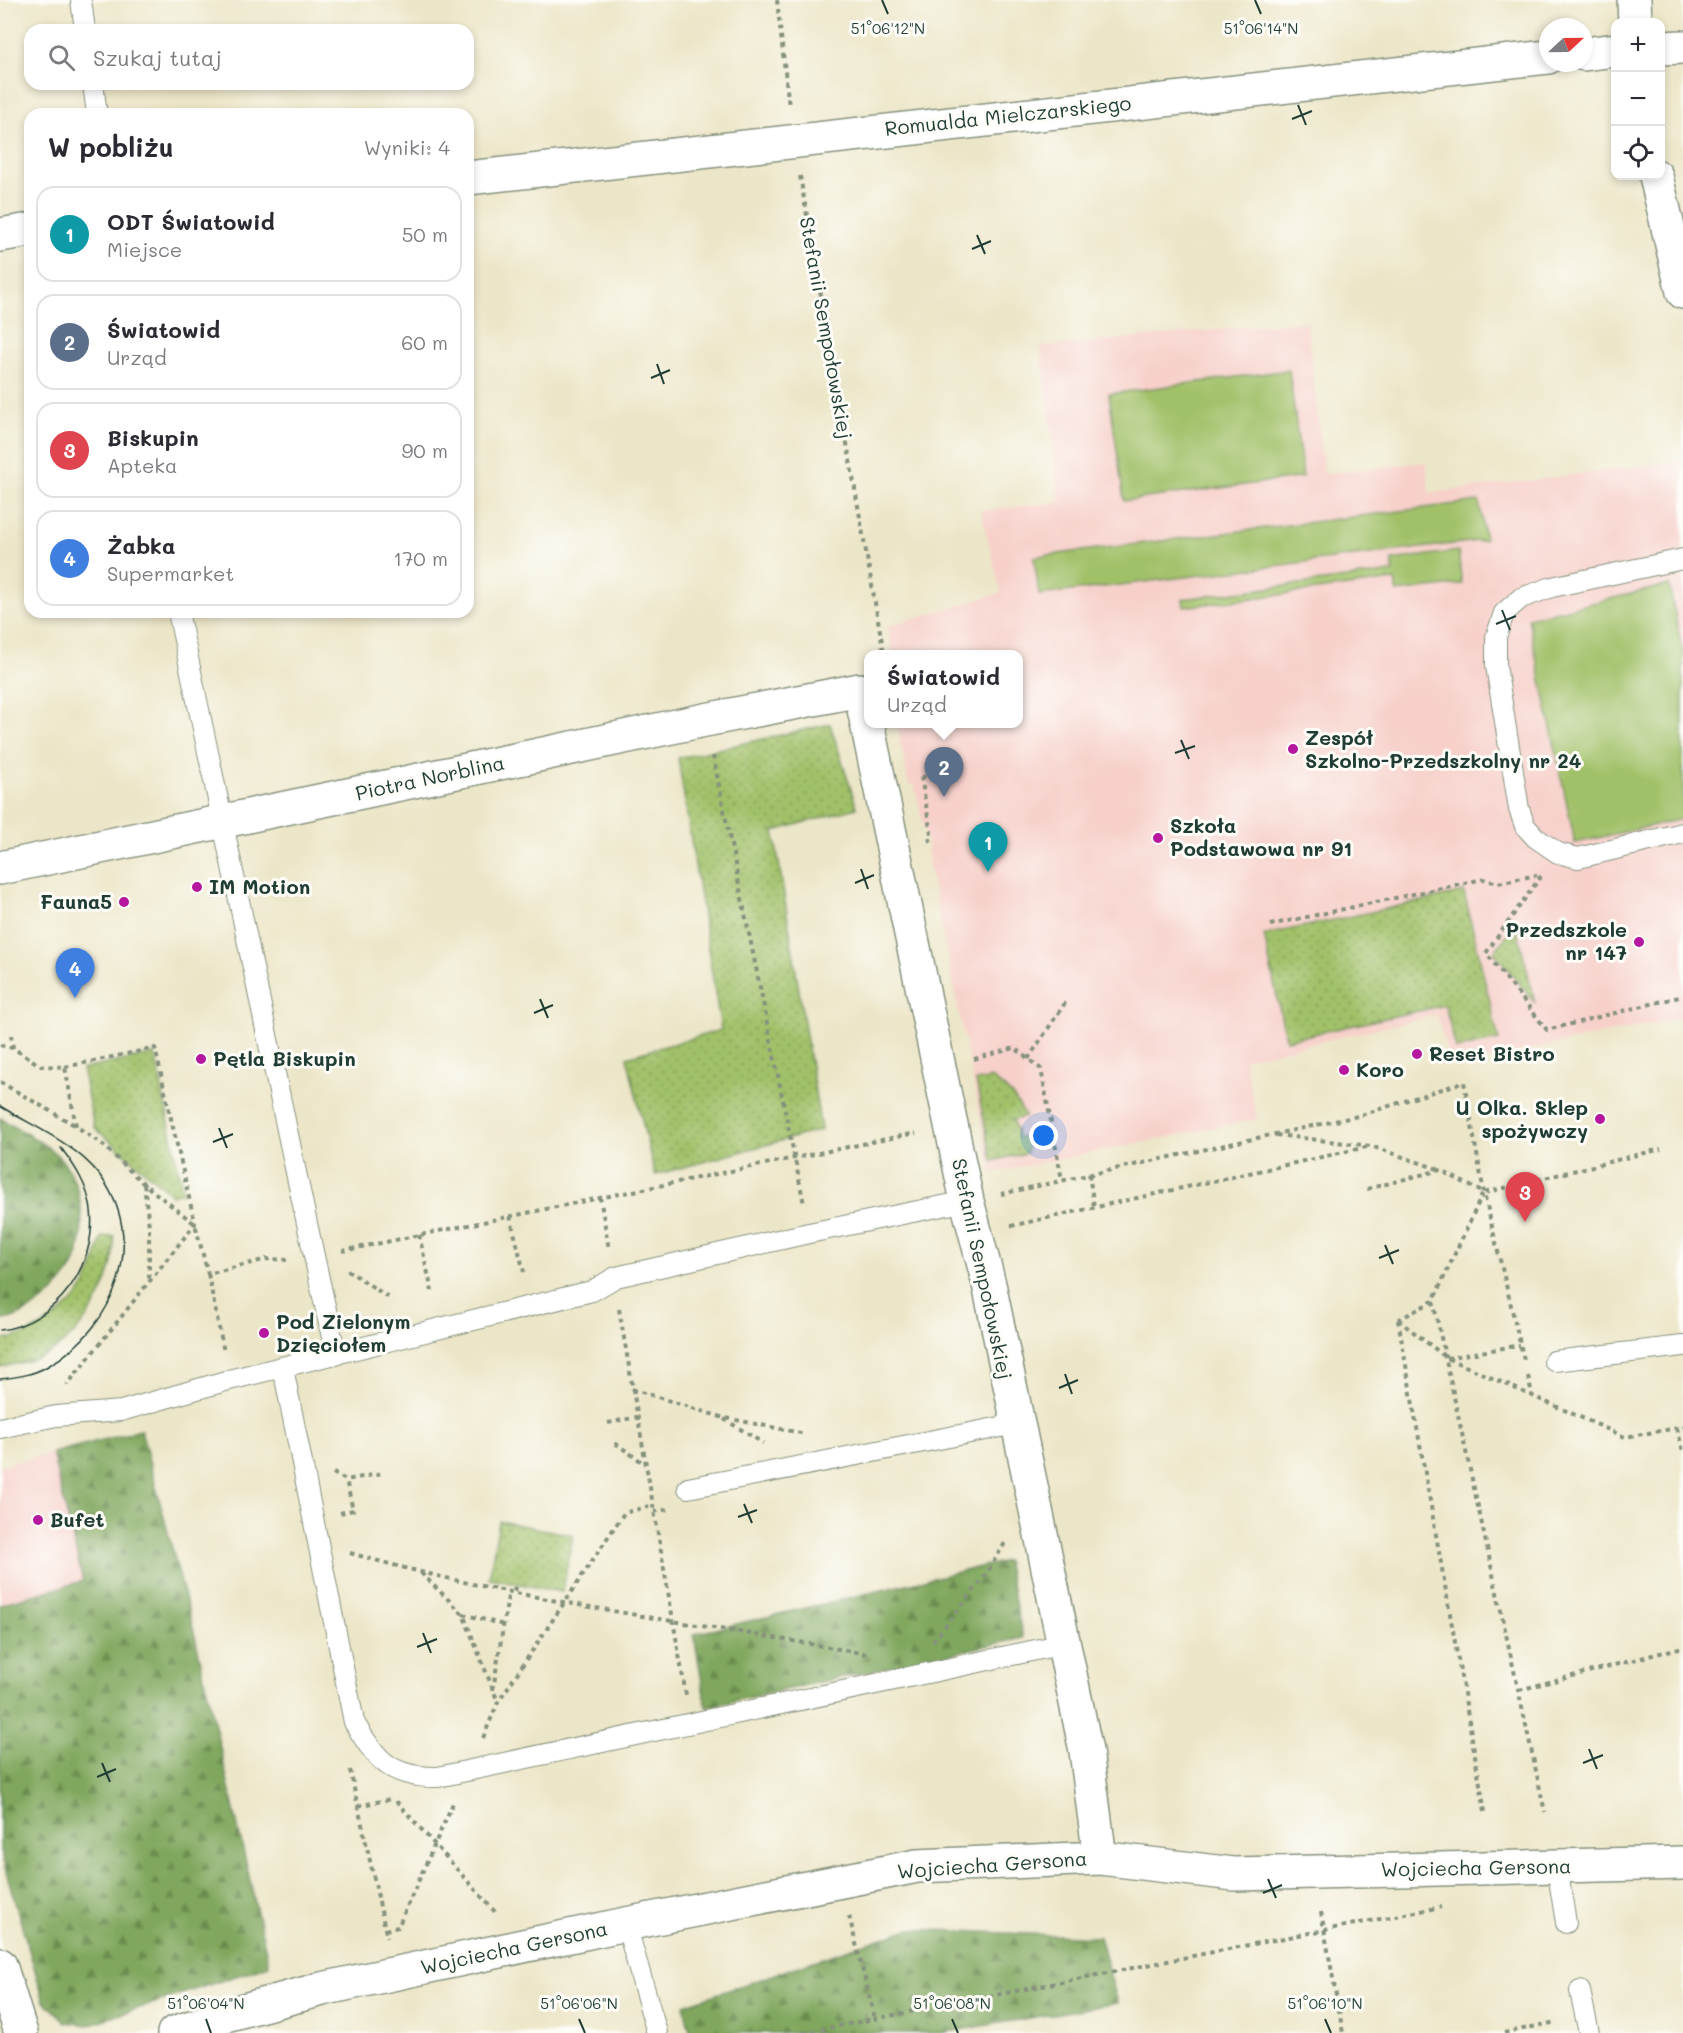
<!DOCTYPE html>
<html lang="pl">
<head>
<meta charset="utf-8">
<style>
  :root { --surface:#fff; --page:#f2f2f3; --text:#2b2b33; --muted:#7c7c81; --line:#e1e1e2; --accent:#b5179e }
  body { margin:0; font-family:Mali,sans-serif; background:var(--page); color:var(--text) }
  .controls { position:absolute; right:18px; top:18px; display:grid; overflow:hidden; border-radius:12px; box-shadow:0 3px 9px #0003 }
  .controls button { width:54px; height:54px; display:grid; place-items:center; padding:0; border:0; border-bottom:2px solid var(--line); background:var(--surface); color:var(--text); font:30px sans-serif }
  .compass { position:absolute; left:1539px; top:18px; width:54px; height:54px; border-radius:50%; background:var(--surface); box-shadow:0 3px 9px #0003; rotate:68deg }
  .you { position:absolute; left:1044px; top:1136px; width:21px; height:21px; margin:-15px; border:4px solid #fff; border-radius:50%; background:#1a73e8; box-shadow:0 0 0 9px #1a73e833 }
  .badge { display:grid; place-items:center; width:39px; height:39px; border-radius:50%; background:var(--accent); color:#fff; font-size:20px; font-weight:700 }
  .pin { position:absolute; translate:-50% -50px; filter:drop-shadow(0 2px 3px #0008) }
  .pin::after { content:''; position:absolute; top:32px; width:21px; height:18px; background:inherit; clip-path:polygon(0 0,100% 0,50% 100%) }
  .popup { position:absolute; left:864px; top:650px; width:159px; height:78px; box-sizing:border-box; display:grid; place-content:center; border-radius:12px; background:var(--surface); filter:drop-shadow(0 2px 4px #0005); font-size:20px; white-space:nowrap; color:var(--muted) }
  .popup b { font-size:22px; color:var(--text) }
  .popup::after { content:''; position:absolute; left:50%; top:100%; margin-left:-12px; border:12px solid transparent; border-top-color:var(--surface) }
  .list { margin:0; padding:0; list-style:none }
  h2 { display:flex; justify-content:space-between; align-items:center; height:78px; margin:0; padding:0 24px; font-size:26px }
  h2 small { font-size:20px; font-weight:400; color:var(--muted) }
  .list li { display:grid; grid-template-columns:39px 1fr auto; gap:18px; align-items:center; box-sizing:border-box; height:96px; margin:0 12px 12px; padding:0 12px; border:2px solid var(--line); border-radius:18px }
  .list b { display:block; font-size:22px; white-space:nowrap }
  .list p { margin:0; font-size:20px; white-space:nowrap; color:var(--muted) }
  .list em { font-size:20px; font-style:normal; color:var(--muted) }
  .icon { flex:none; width:33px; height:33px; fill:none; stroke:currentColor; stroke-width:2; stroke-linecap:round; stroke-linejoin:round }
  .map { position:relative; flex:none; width:1683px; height:2033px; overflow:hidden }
  .search { position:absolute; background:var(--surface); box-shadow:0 3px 9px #0003; left:24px; top:24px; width:450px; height:66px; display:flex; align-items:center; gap:15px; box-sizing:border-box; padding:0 21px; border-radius:18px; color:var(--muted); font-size:22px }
  .panel { position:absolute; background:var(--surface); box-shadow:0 3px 9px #0003; left:24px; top:108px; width:450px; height:510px; border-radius:18px }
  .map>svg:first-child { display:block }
</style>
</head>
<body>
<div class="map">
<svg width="1683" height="2033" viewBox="0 0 1683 2033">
  <defs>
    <pattern id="grass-dots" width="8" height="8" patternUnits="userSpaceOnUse" patternTransform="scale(1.5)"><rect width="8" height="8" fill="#a1c169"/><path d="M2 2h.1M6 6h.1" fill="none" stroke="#839e57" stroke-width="1.8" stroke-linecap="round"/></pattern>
    <pattern id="forest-firs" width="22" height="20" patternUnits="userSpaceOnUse" patternTransform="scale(1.5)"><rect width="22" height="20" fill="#80a75d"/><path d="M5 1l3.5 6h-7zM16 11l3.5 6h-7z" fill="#68894e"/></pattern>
  </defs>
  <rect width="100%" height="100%" fill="#fdfcf7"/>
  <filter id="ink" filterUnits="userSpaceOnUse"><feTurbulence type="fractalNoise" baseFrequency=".0167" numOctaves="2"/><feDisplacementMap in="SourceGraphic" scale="12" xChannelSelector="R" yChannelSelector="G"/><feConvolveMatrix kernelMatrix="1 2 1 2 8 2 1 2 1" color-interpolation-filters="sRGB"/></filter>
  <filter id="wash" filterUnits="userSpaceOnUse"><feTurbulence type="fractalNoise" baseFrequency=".008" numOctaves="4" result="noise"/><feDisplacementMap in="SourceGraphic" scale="24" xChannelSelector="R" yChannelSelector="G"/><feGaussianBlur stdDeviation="1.35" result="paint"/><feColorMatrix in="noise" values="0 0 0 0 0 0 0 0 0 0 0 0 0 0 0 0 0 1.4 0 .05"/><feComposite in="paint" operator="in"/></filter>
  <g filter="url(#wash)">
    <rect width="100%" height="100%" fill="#ece6c8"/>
    <path fill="#f7d0ca" d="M1307,321L1324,474L1426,462L1429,493L1683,461V1017L1464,1064L1448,1056L1437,1015L1244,1059L1257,1119L992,1173L929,866L926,837L914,784L909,785L897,724H1019V654H893L888,626L1001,593L981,511L1060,502L1041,347Z
      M52,1453L83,1581L0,1604V1466Z"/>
    <path fill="url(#grass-dots)" stroke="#607f4e" stroke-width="1.5" d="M830,724L857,808L774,831L821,1130L655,1175L627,1057L721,1030L678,758Z
      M1464,892L1499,1040L1456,1049L1445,1005L1286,1040L1264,935Z
      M1516,924L1535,1003L1494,952Z
      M155,1054L183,1192L172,1195L94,1127L82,1069Z
      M991,1078C1007,1088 1018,1100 1025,1117L1013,1120L1018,1138L1029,1136L1027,1153L992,1161L976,1081Z
      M114,1236C116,1280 87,1330 49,1353C34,1361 16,1364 0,1367V1340C35,1335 74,1310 89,1277C95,1264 98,1250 102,1237Z
      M499,1521L573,1535L562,1592L489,1578Z"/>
    <path fill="url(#forest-firs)" stroke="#507248" stroke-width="1.5" d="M0,1118C20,1131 45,1142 61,1159C84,1185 87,1233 74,1264C62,1290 28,1317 0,1321Z
      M141,1430L194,1632L269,1965L88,2025L66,2022L44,2001L0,1851V1604L83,1581L52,1453Z
      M1006,1561L1023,1638L706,1707L694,1634Z
      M909,1929L1099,1937L1118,2003L941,2033H690L684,2005Z"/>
    <path fill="#a1c169" stroke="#607f4e" stroke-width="1.5" d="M1289,370L1303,477L1124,501L1109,394Z
      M1479,501L1485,540L1039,595L1034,557Z
      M1458,551L1462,584L1397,592L1395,580L1184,607L1183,599L1393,572L1392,560Z
      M1669,585L1683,653V819L1575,843L1528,618Z"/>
  </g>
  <g filter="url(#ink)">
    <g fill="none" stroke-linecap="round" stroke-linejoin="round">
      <defs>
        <path id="lane" d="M81,0L85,30
          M93,84L97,114
          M1683,559L1552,587L1521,598L1504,613L1496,637V666L1519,809L1525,826L1536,838L1558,853L1578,858L1683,833
          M178,612C232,859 280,1108 336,1355
          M1554,1361L1683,1346
          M283,1368L354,1722C376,1760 391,1778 438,1777L1064,1644
          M0,1428L56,1416L121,1411L229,1380L592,1291L616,1277L809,1233L967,1201
          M688,1488L1016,1424
          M1557,1867L1566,1923
          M626,1924L657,2033
          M1580,1991L1589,2033"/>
        <path id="street" d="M1634,0L1635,22
          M1660,48L1683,47
          M1584,54L1616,50
          M1656,176L1683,292
          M468,178L1548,57
          M0,235L30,230
          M0,868L705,720L860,690L967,1201L989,1284L1086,1751L1100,1858
          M174,2033L229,2014L322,1989L626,1924L917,1866L1100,1858L1234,1874L1683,1863"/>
        <path id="secondary" d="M0,1965L21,2033"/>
      </defs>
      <use href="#lane" stroke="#86927e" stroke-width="22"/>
      <use href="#street" stroke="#86927e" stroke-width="36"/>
      <use href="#secondary" stroke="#86927e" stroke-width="36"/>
      <path stroke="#86927e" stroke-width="4" stroke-dasharray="4.5 4.5" stroke-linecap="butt" d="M777,0L789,107
        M800,176L884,654
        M713,756L804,1204
        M921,777L932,839L927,841
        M921,777L947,775
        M1541,876L1486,953L1547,1030L1683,996
        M1270,925L1483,879L1498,883L1537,875
        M11,1035L13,1048
        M0,1045L13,1048L41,1066L65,1067L76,1126L103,1145L144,1184L195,1224L208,1274L267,1259L287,1260
        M974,1059L1015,1048L1041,1069L1062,1180
        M1028,1059L1067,1000
        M65,1067L155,1048L195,1224L67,1385
        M0,1082L76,1126
        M1276,1135L1371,1146L1438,1169
        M1089,1174L1094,1207
        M144,1184L149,1226V1281
        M1367,1189L1440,1170L1484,1193L1661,1149
        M1001,1194L1358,1116L1464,1082L1484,1193L1524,1360
        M600,1197L609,1249
        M510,1216L524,1272
        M1011,1226L1371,1146
        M419,1235L432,1291
        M342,1251L916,1133
        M347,1270L391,1299
        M208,1274L224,1352
        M1433,1301L1545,1812
        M619,1309L686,1695
        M1398,1320L1485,1812
        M1398,1320L1447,1358L1625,1437L1683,1427
        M1398,1320L1433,1301L1483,1193
        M1447,1358L1520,1345
        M1528,1376L1532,1394
        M632,1389L721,1417L806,1434
        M724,1419L763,1443
        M608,1423L637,1417
        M1677,1428L1683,1451
        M615,1443L645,1464
        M333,1473L346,1480L383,1473
        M654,1512L669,1509
        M340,1513L353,1510L346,1480
        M350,1553C518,1602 694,1622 866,1654
        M421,1573L463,1614L498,1702
        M514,1591L516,1583
        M463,1614L504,1625
        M933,1641L983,1579L1005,1543
        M493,1690L509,1590
        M1519,1690L1683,1647
        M483,1738L498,1702L624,1513L653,1505
        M350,1770L387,1938
        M396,1801L497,1914
        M358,1806L391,1799
        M1321,1912L1343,2033
        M849,1916L875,2019
        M385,1930L398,1927L453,1803
        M803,2033L1441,1907
        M1504,2033L1556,2022"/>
      <use href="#lane" stroke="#fff" stroke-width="20"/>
      <use href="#street" stroke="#fff" stroke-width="33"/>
      <use href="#secondary" stroke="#fff" stroke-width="33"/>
      <path stroke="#1f3d34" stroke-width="1.5" d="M0,1106C32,1126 74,1143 98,1173C150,1239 116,1327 48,1366C33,1375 17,1377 0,1379
        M0,1330C57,1323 97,1265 91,1210C88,1186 75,1166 61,1148"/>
    </g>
  </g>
  <path fill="none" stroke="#1f3d34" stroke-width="2" d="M882,0L888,14M1255,0L1261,14M1298,105L1306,125M1292,119L1312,111M977,235L985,254M972,249L991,241M657,364L664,384M651,378L670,370M1502,610L1510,630M1496,624L1516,616M1181,740L1189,759M1175,753L1195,746M861,869L868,889M855,883L874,875M540,999L548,1018M534,1013L553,1005M219,1128L227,1148M213,1142L233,1134M1385,1245L1393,1264M1379,1258L1399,1250M1065,1374L1072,1394M1059,1388L1078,1380M744,1504L752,1523M738,1517L757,1510M423,1633L431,1653M417,1647L437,1639M1589,1749L1597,1769M102,1763L110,1782M1583,1763L1603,1755M97,1777L116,1769M1268,1879L1276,1898M1263,1893L1282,1885M206,2019L211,2033M579,2019L585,2033M952,2019L958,2033M1325,2019L1331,2033"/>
  <g fill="#b5179e" stroke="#fdfcf7" stroke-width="2">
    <circle cx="1293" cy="749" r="6"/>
    <circle cx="1158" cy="838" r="6"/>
    <circle cx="197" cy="887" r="6"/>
    <circle cx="124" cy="902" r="6"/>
    <circle cx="1639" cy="942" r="6"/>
    <circle cx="1417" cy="1054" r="6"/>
    <circle cx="201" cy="1059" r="6"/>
    <circle cx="1344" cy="1070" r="6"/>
    <circle cx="1600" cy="1119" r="6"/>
    <circle cx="264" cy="1333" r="6"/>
    <circle cx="38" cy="1520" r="6"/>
  </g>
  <g text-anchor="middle" stroke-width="6" stroke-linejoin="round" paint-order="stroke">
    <g font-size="20" fill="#1f3d34" stroke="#fdfcf7">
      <text transform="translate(1008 116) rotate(-6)" y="7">Romualda Mielczarskiego</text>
      <text transform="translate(826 328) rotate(80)" y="7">Stefanii Sempołowskiej</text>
      <text transform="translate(430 778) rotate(-12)" y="7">Piotra Norblina</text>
      <text transform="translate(982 1269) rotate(78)" y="7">Stefanii Sempołowskiej</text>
      <text transform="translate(992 1865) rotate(-4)" y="7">Wojciecha Gersona</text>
      <text transform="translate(1476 1868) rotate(-1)" y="7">Wojciecha Gersona</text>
      <text transform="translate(514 1948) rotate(-12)" y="7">Wojciecha Gersona</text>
    </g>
    <g font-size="20" font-weight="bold" fill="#1f3d34" stroke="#fdfcf7" text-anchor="start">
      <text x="1305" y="745">Zespół<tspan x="1305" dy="23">Szkolno-Przedszkolny nr 24</tspan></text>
      <text x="1170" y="833">Szkoła<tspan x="1170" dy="23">Podstawowa nr 91</tspan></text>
      <text x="209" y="894">IM Motion</text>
      <text x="112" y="909" text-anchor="end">Fauna5</text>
      <text x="1627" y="937" text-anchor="end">Przedszkole<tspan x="1627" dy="23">nr 147</tspan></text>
      <text x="1429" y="1061">Reset Bistro</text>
      <text x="213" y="1066">Pętla Biskupin</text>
      <text x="1356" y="1077">Koro</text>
      <text x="1588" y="1115" text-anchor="end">U Olka. Sklep<tspan x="1588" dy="23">spożywczy</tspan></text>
      <text x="276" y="1329">Pod Zielonym<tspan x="276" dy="23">Dzięciołem</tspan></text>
      <text x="50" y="1527">Bufet</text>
    </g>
  </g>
  <g font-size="15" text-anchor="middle" fill="#1f3d34" stroke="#fdfcf7" stroke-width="6" stroke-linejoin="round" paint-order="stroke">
    <text x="888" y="34">51°06'12"N</text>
    <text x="1261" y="34">51°06'14"N</text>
    <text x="206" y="2009">51°06'04"N</text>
    <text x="579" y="2009">51°06'06"N</text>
    <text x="952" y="2009">51°06'08"N</text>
    <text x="1325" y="2009">51°06'10"N</text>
  </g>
</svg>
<div class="controls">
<button>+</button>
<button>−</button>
<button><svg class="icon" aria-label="locate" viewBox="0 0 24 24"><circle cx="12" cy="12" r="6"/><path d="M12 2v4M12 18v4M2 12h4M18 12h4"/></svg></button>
</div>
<svg class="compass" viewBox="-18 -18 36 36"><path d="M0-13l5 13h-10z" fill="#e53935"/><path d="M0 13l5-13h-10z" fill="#7c7c81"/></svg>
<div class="you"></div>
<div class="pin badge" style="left:988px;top:872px;background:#0f9aa8">1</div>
<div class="pin badge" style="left:944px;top:797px;background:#5c6f8a">2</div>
<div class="popup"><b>Światowid</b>Urząd</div>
<div class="pin badge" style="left:1525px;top:1222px;background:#e0444e">3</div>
<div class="pin badge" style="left:75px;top:998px;background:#3f7fe0">4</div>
<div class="search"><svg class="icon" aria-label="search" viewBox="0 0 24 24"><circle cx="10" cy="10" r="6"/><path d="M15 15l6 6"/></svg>Szukaj tutaj</div>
<section class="panel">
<h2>W pobliżu<small>Wyniki: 4</small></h2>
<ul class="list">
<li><span class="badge" style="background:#0f9aa8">1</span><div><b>ODT Światowid</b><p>Miejsce</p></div><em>50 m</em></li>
<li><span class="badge" style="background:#5c6f8a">2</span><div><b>Światowid</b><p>Urząd</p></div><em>60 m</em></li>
<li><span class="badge" style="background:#e0444e">3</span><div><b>Biskupin</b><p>Apteka</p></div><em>90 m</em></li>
<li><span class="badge" style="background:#3f7fe0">4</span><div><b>Żabka</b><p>Supermarket</p></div><em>170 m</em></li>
</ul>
</section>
</div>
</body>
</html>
